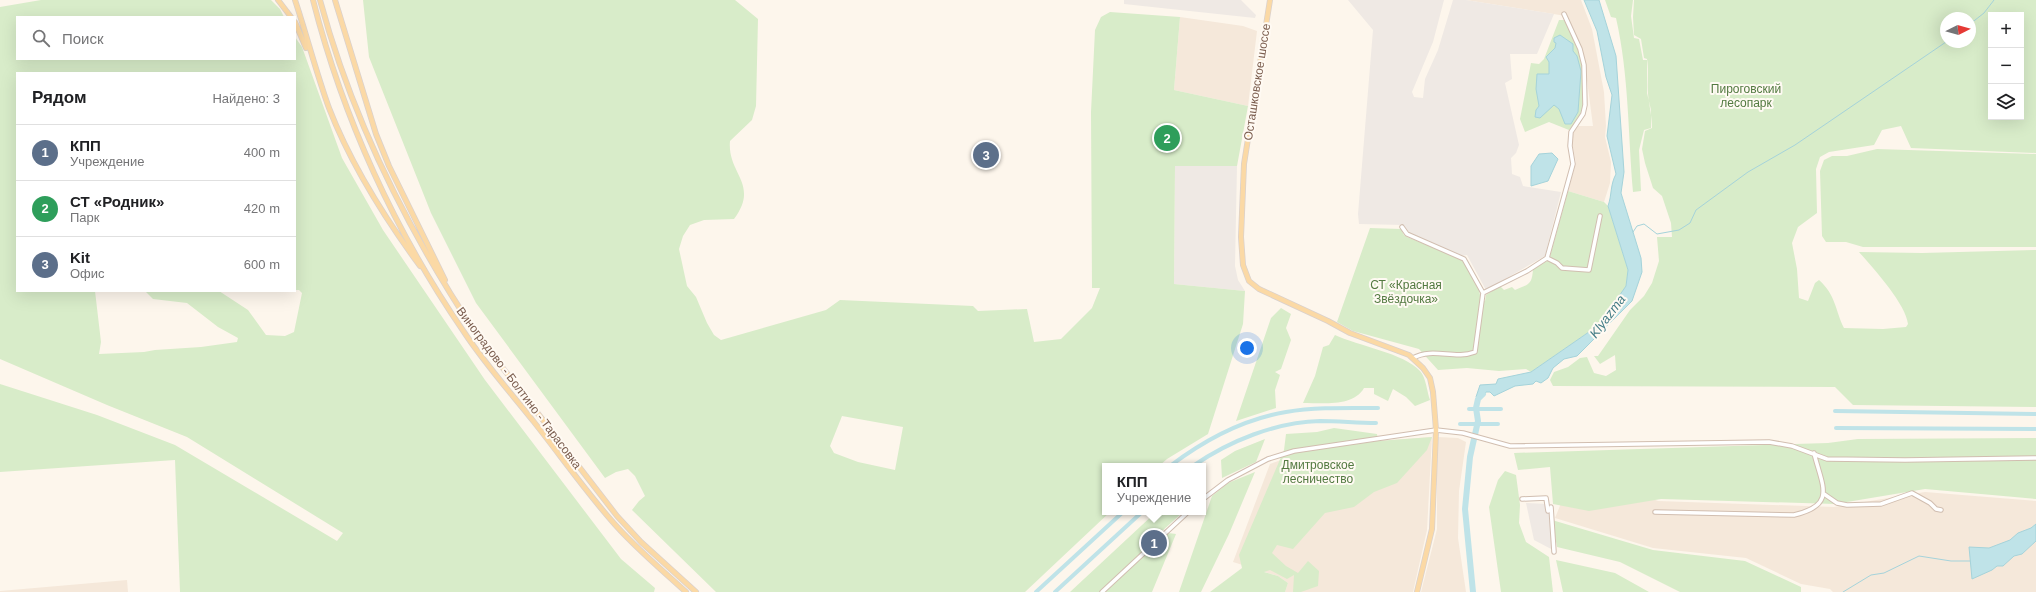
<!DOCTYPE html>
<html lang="ru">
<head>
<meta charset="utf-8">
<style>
  :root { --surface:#fff; --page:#f2f2f2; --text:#202124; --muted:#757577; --line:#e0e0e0; --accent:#0b8043 }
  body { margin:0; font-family:Arial,sans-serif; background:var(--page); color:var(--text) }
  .controls { position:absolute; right:12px; top:12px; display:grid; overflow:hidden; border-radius:0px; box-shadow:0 4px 16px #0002 }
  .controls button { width:36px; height:36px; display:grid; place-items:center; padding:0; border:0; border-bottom:1px solid var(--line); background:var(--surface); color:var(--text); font:20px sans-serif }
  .compass { position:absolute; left:1940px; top:12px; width:36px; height:36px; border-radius:50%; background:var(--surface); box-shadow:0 4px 16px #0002; rotate:84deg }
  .you { position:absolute; left:1247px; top:348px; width:14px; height:14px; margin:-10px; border:3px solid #fff; border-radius:50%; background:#1a73e8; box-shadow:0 0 0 6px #1a73e833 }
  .badge { display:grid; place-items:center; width:26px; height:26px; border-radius:50%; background:var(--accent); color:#fff; font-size:13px; font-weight:700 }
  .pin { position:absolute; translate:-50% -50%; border:2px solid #fff; box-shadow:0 1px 4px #0006 }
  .popup { position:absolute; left:1102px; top:463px; width:104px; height:52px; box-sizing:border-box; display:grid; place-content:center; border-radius:0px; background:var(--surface); filter:drop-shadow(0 1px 3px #0005); font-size:13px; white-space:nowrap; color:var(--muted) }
  .popup b { font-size:15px; color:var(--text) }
  .popup::after { content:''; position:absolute; left:50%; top:100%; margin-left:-8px; border:8px solid transparent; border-top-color:var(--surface) }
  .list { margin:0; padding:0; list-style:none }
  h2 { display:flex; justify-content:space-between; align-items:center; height:52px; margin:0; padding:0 16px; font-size:17px }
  h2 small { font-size:13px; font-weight:400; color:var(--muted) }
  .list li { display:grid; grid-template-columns:26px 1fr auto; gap:12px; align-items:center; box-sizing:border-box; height:56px; padding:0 16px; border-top:1px solid var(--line) }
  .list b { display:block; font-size:15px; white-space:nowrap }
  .list p { margin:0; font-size:13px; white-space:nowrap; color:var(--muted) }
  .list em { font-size:13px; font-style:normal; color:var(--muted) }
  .icon { flex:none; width:22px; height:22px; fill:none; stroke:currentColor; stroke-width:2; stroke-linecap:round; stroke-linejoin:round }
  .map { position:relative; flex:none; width:2036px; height:592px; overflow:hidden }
  .search { position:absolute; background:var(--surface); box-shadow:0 4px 16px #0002; left:16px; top:16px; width:280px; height:44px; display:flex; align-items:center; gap:10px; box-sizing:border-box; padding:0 14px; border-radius:0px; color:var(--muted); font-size:15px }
  .panel { position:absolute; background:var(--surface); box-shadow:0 4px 16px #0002; left:16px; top:72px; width:280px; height:220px; border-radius:0px }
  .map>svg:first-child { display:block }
</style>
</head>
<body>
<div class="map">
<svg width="2036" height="592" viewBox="0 0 2036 592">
  <rect width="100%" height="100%" fill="#fdf6ec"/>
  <path fill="#f5e8da" d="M1466,0H1581L1592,29L1604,92L1606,126L1605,137L1611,162L1610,183L1604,202L1568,191L1576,163L1571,137L1578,126H1593L1585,65L1566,16Z
    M1180,17L1243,26L1257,31L1248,106L1174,90Z
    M1432,437L1427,530L1413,592H1285L1288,583L1278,576L1233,562L1270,464L1297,454L1377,441Z
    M1437,437L1458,438L1466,442L1459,491L1458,538L1466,592H1421L1437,529Z
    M1575,469L1658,501L1834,507L1925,492L2036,501V592H1833L1830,589L1801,584L1746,558L1653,548L1555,518Z
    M127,580L128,592H0V591Z"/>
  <path fill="#efe9e4" d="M1124,0H1241L1256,15L1255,18L1124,4Z
    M1348,0H1444L1433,42L1412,92L1414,97L1423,98L1425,79L1438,50L1453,0H1466L1554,14L1537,54H1510L1512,79L1505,83L1519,145L1516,153L1511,158L1512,174L1520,177L1523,186L1561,192L1545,256L1486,290L1467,255L1461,256L1410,233L1403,225L1359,224L1358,214L1373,30Z
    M1175,166H1237L1235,266L1238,280L1245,291L1174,284Z
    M1526,503L1548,504L1553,550L1534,540Z"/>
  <path fill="#d8ecc9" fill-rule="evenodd" d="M41,0H271L280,9L284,17H17V59H295V37L302,47L342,158L383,230L485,380L621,559L655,588L654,592H180L175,460L0,472V384L97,415L175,445L337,541L343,533L187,437L107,405L0,359V7ZM17,73H295V290H299L302,293L294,332L285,336L266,335L248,310L219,291H145L153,299L187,303L218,327L238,338L237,342L201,347L155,350L144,352L99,354L101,342L95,291H17Z
    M363,0H735L758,19L756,106L752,120L730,141C727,174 760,184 734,219L704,220L690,225L683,236L679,249L687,286L696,297L707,323L714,335L721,340L826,310L840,300L973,306L978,311L1027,309L1034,342L1061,339L1092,308L1100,288H1092L1091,112L1095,30L1101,17L1110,12L1180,17L1174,90L1248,106L1237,166H1175L1174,284L1245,291L1243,324L1208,434L1167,459L1159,466H1105V512H1110L1025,592H716L632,510L639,501L645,496L635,476L628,469L616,472L605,478L476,303L431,213L369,57ZM842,416L903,427L895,470L858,462L834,453L830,446Z
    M1605,0H1633L1631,16L1634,38L1639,39L1643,60H1647V93L1651,110V128L1644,130L1639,150L1641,191L1633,192C1628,134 1629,75 1616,18L1611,17Z
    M1634,0H2036V153L1911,148L1901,126L1882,130L1874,145L1829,152L1820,157L1816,169L1817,213L1798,227L1792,243L1797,269L1799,298L1808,301L1815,283L1819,280C1836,295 1835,310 1844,328L1883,329L1906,327L1908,324C1906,304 1873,268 1859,252L1922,253L2036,250V407L1853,405L1835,387L1553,386L1550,380L1554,372L1568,367L1580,358L1587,357L1594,373L1606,376L1616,370L1615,355L1600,364L1594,356H1598L1630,310L1644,296L1652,283L1659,261L1657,237H1672L1671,223L1662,196L1653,188L1645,163L1642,149L1645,131L1652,128C1652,116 1649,105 1648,94C1647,82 1649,71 1647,59L1644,58L1641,39L1634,35L1633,17ZM1991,15H2021V117H1991ZM1946,18H1970V42H1946Z
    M1559,20H1565L1575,41L1583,65V106L1579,119L1569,130L1549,122L1525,132L1520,119L1531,63L1539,64L1544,59Z
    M1877,149L2036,154V247H1863L1846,242H1826L1822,236L1820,171L1824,160L1832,156H1847Z
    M1568,191L1604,202L1608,206L1628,270L1626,286L1599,325L1531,372L1526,369L1499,371L1467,368L1438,370L1419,349L1353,331L1337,322L1370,228L1401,229L1404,235L1407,237L1461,259L1464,261L1479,290L1481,300L1485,301L1486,295L1500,286L1504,290L1512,287L1515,290C1529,284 1532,285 1533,269L1549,260Z
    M1281,308L1291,314L1286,328L1291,340L1281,369L1275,372L1280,375L1275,390L1276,408L1236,421L1271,318Z
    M1335,335C1358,346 1404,353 1420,371C1426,377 1427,392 1430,400L1415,406L1406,397L1393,389L1388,401L1374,394V388H1364C1353,407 1323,403 1303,403L1315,376L1323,347L1329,345Z
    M1334,428L1377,434L1378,441L1432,437L1427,450L1397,483L1374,492L1354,507L1325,513L1293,549L1277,545L1272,553L1286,566L1298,573L1308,561L1319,571L1318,586L1301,592H1293L1294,575L1287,579L1270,570L1264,572L1278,576L1288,583L1285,592H1210L1242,568L1239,555L1284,450L1286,434L1317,432Z
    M2036,438V499L1925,489L1835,504L1661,499L1589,511L1553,504L1550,467L1518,470L1514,453L1828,443L1858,439Z
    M1265,439L1256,462L1222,478L1221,460L1235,451Z
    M1505,471L1516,475L1520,505L1519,523L1526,542L1549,557L1553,592H1501L1489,507L1498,480Z
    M1255,472L1229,534L1201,592H1179L1212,496L1228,483Z
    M1156,512H1183L1161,532L1176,534L1152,592H1070Z
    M1552,520L1653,550L1745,561L1801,587V592H1680L1620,562L1557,547Z
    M1556,560L1615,573L1649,592H1563Z"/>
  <path fill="#bfe3e8" stroke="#a5d3da" d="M1584,0H1599L1616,56L1624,172L1621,193L1641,258L1642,272L1632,301L1577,356L1564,359L1553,368L1548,378L1541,383L1536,381L1533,384L1515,386L1494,396L1490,392H1486L1480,400L1476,397L1480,385L1496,384L1498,379L1531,372L1599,325L1626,286L1628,270L1608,206C1612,195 1610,185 1616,174L1607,136L1612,95L1606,77L1597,31Z
    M1560,35L1573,44V51L1577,56L1581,71L1578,112L1571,124H1565L1559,109L1554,105L1540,118L1535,117L1536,110L1539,106L1536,89L1537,74H1549V62L1546,57L1555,48L1556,43L1554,42V38Z
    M1552,153L1558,159L1548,181L1531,186V166L1539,154Z
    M2036,524V541L2022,554L2014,556L2003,566H1997L1992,570L1972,579L1969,547L1989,548L2010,540L2018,533L2031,528Z"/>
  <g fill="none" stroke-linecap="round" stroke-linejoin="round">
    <path stroke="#a5d3da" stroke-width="1" d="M1970,24L1984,13L1994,0
      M1633,232L1637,226L1644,224L1657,234L1679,230L1690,223L1696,210L1748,172L1795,145L1946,42
      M1843,592L1871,575L1884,573L1919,556L1951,561H1970"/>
    <path stroke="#bfe3e8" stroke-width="4" d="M1469,409H1501
      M1835,411L2036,414
      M1460,424H1498
      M1836,428L2036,429
      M1170,466C1203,441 1244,419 1286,412C1316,407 1347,408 1378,408
      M1193,466C1229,441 1276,422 1320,421C1339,421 1357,423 1376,423
      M1036,592L1123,512
      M1055,592L1142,512"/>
    <path stroke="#bfe3e8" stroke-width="6" d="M1473,592L1465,509L1470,457L1478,421L1476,408L1478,399L1483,394"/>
    <defs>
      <path id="minor" d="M1402,227L1407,234L1464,259L1483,293L1475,352C1455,360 1433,347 1413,358
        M1547,258L1573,164L1570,146L1571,132L1583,114L1585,105L1584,65L1580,49L1564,14
        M1483,293L1527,271L1547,258L1557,263L1562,268L1589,270L1600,216
        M1824,494L1837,503L1847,505L1881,504L1912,493L1930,503L1936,509L1941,510
        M1203,499L1228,480L1268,459L1294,451L1436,430L1463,433L1510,446L1769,442L1792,446L1827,459L1905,460L2036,458
        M1522,499L1546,498L1548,511
        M1551,507L1554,552
        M1655,512L1794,515C1837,505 1822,486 1814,453
        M1102,592L1188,512"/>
      <path id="major" d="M278,0L291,17
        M295,0C307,36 316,72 329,108C351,165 384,217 420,266
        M313,0C343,118 395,232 464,332C485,364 511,393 534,422C560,455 584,489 611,520C633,546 661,569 686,592
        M320,0C352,119 407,229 475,332L617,516L641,542L696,592
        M335,0L376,134L389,166L445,280
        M1270,0L1244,164L1241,237L1243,265L1249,281L1259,289L1328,321L1350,333L1409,355L1423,368L1430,378L1433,392L1436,430L1432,529L1417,592
        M295,22L306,48"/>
    </defs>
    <use href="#minor" stroke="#d1beb0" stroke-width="5.5"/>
    <use href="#major" stroke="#dad1cd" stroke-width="6"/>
    <use href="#minor" stroke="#fff" stroke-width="3.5"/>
    <use href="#major" stroke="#fbd9a5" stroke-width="4.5"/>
  </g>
  <g text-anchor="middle" stroke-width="4" stroke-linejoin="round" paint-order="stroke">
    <g font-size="12" fill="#7a5c4d" stroke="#fffaf3">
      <text transform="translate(1257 82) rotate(-81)" y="4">Осташковское шоссе</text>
      <text transform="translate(519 388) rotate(53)" y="4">Виноградово - Болтино - Тарасовка</text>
    </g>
    <g font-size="12" fill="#537a41" stroke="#fffaf3">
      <text x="1746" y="93">Пироговский<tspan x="1746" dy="14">лесопарк</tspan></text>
      <text x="1406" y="289">СТ «Красная<tspan x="1406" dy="14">Звёздочка»</tspan></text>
      <text x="1318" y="469">Дмитровское<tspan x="1318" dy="14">лесничество</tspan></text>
    </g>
    <g font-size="13" font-style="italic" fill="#437c86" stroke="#fffaf3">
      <text transform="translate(1607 316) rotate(-53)" y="5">Klyazma</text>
    </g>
  </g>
</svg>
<div class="controls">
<button>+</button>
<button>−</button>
<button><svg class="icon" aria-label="layers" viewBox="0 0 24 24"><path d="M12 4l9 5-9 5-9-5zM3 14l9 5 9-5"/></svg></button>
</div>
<svg class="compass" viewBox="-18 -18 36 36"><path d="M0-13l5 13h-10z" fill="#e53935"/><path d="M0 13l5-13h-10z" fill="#757577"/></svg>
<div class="you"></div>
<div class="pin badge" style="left:1154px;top:543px;background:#5c6f8a">1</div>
<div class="popup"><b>КПП</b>Учреждение</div>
<div class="pin badge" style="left:1167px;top:138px;background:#2e9e5b">2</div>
<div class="pin badge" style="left:986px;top:155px;background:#5c6f8a">3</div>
<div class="search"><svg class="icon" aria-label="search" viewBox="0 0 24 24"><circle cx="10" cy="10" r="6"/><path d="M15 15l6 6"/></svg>Поиск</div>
<section class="panel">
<h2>Рядом<small>Найдено: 3</small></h2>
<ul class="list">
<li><span class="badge" style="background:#5c6f8a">1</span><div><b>КПП</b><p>Учреждение</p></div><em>400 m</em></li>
<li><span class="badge" style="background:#2e9e5b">2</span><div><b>СТ «Родник»</b><p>Парк</p></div><em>420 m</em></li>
<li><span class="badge" style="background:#5c6f8a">3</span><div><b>Kit</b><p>Офис</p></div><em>600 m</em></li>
</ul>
</section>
</div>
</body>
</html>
